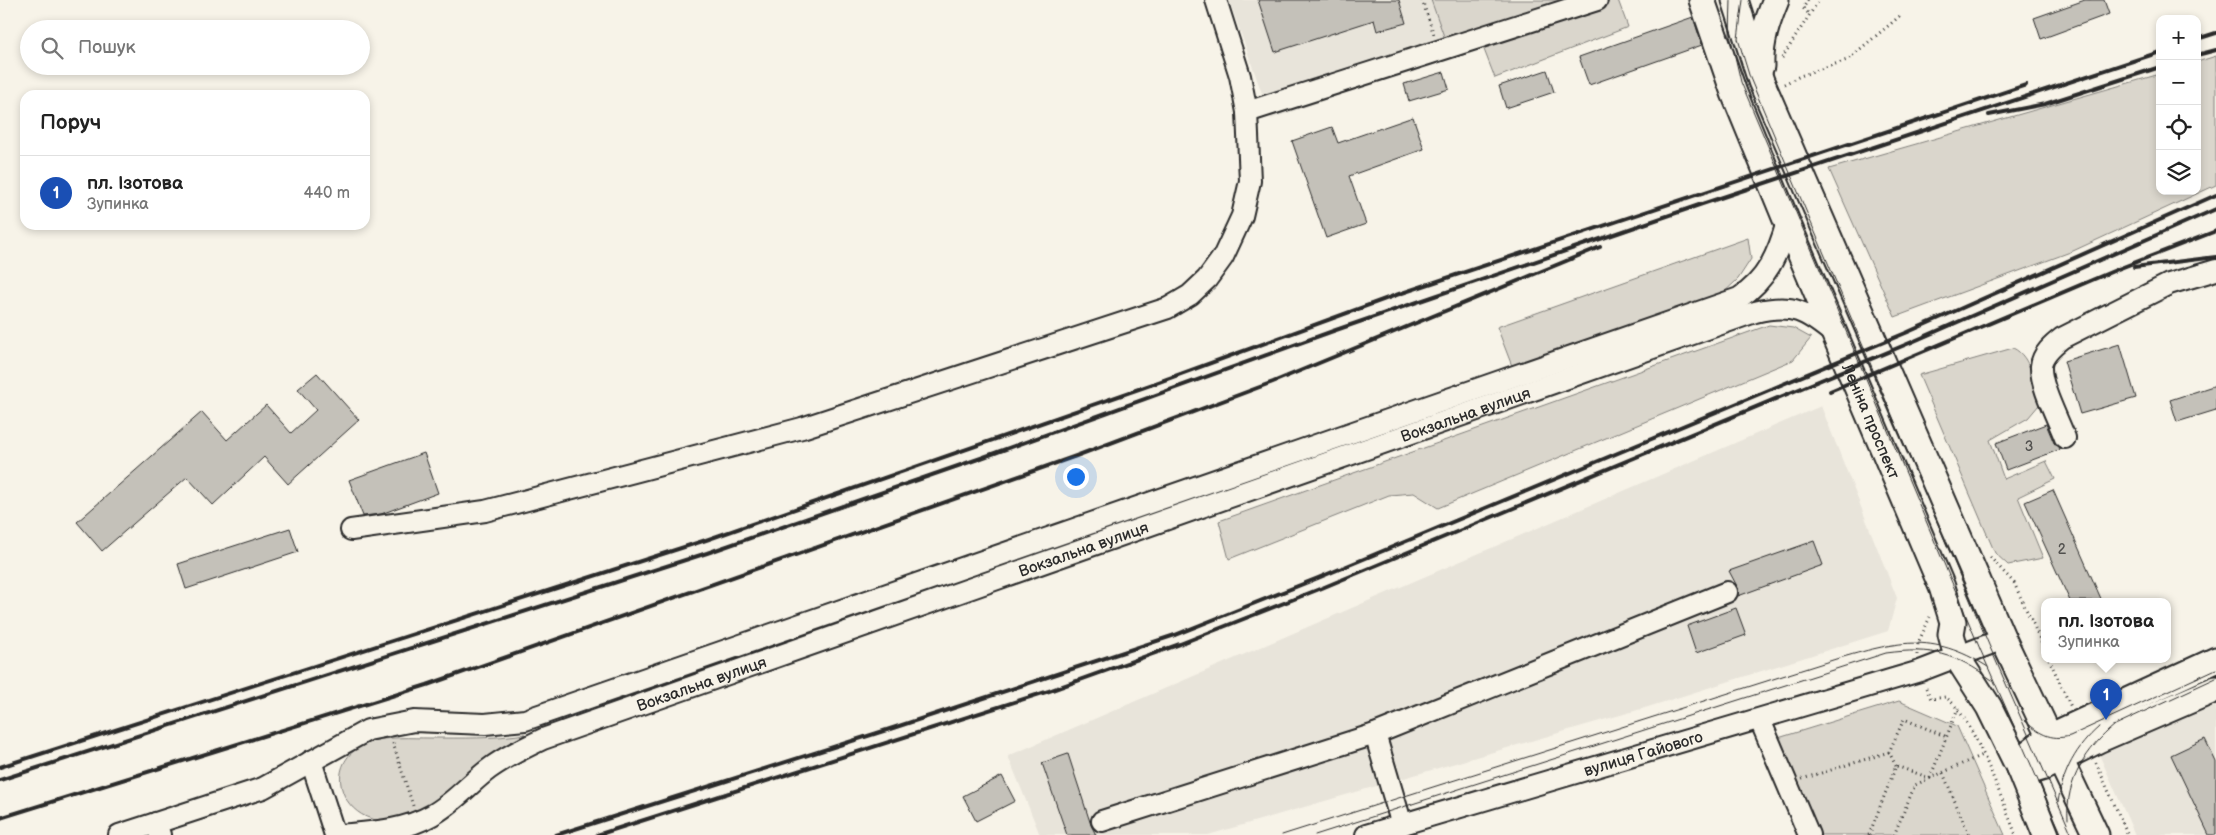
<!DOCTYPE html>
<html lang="uk">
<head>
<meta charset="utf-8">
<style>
  :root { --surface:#fff; --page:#f2f2f2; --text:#222; --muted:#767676; --line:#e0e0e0; --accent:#d93025 }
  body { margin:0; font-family:"Balsamiq Sans",sans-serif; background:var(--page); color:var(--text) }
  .controls { position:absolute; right:15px; top:15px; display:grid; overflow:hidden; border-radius:10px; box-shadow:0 2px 8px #0003 }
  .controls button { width:45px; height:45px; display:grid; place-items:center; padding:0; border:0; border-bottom:1px solid var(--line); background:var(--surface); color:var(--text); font:25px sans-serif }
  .you { position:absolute; left:1075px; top:476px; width:18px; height:18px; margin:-12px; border:4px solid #fff; border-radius:50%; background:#1a73e8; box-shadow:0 0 0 8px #1a73e833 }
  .badge { display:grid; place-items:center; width:32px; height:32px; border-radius:50%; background:var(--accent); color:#fff; font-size:16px; font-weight:700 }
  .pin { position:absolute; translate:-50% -41px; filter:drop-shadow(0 1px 2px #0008) }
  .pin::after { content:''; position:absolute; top:26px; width:18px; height:15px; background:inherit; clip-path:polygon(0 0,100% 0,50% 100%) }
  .popup { position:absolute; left:2041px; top:598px; width:130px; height:65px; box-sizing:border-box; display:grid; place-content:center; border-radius:10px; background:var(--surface); filter:drop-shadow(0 1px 4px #0005); font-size:16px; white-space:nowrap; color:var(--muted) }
  .popup b { font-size:19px; color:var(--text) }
  .popup::after { content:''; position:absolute; left:50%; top:100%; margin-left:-10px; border:10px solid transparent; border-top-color:var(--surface) }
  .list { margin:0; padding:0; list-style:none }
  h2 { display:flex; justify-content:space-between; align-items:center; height:65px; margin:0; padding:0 20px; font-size:21px }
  h2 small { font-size:16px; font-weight:400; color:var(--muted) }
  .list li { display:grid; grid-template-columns:32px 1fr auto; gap:15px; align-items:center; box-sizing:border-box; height:75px; padding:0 20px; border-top:1px solid var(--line) }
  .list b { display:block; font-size:19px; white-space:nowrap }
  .list p { margin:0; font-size:16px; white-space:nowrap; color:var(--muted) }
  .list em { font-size:16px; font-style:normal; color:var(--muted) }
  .icon { flex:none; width:28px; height:28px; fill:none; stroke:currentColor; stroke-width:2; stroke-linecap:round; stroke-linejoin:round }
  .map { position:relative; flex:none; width:2216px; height:835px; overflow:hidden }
  .search { position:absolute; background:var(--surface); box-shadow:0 2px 8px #0003; left:20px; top:20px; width:350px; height:55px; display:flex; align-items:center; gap:12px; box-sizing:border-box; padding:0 18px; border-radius:28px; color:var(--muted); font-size:19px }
  .panel { position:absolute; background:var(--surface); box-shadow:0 2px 8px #0003; left:20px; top:90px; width:350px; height:140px; border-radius:15px }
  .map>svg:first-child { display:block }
</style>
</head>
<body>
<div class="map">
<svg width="2216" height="835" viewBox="0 0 2216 835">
  <rect width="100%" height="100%" fill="#f7f3e8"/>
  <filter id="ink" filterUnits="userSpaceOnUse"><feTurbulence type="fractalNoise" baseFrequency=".02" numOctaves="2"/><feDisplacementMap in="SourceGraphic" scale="10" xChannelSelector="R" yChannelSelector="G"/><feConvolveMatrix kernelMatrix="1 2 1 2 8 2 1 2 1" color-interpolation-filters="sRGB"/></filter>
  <g filter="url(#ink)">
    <path fill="#e8e4da" d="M1229,0H1431L1451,56L1271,119Z
      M1821,406L1897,598L1888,631L1648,707L1208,835H1040L1008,756Z
      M2216,697V835H2135L2098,752Z"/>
    <path fill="#dad6cc" stroke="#82807c" d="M1431,0H1618L1628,27L1495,78L1483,47L1451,56Z
      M2216,56V185L2073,251L1895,317L1829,169L2160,74V191H2197V62Z
      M1748,238L1751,259L1738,279L1717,299L1512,366L1497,327Z
      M1769,325L1793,328L1811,338L1793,360L1438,508L1414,493L1389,495L1229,559L1219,521Z
      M2013,348C2032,357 2034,385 2039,405L2028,418L1990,440L2004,479L2046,461L2055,479L2018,497L2043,558L2008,565L1995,553L1919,375Z
      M1899,701L1957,726L2005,835H1816L1775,739Z
      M525,734C501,748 479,766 457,783C441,796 425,812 404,819C343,835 315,761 370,742C388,736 411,738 430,738C462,738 493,739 525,734Z"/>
    <path fill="#c4c1b9" stroke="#2b2b2b" d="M1258,0H1399L1406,23L1377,31L1374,20L1275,52Z
      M2085,0H2104L2109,14L2041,39L2034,18Z
      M1693,17L1702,45L1589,85L1579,57Z
      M1547,70L1554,92L1506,108L1499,86Z
      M1444,72L1449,89L1409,101L1404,84Z
      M1413,117L1424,149L1349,176L1366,224L1326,238L1292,141L1332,127L1338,143Z
      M2120,344L2136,398L2080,414L2064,361Z
      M317,373L359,420L288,484L264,457L213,505L187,477L102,551L77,522L202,412L227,440L266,405L291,433L316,410L298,389Z
      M2216,385V410L2177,422L2170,400Z
      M2046,424L2054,443L2061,449L2006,470L1996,443Z
      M424,453L438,493L381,514L363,516L349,480Z
      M2053,490L2102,601H2070L2025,502Z
      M290,528L298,552L186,589L178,564Z
      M1814,541L1823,565L1738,596V588L1729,571Z
      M1736,608L1746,635L1696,653L1687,626Z
      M2205,739L2216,762V835H2209L2171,755Z
      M1068,754L1091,825L1096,835H1067L1042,763Z
      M1002,776L1015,801L976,821L963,796Z"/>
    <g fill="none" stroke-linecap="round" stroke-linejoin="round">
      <defs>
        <g id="minor">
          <path d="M1247,112L1597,0"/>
          <path d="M2065,438C2058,419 2040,386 2041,366C2042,354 2053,345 2062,338L2169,284L2216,270"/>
          <path d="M351,530L485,511L802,428L1168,308L1190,295L1207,279L1223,257L1242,216L1250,181L1247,112L1240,76L1216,0"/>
          <path d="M1760,720L1809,835"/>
          <path d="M1375,734L1402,825"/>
          <path d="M311,761L335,835"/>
          <path d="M1102,821L1375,734L1727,592"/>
          <path d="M119,835L156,823"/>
          <path d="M160,835L156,823L263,788L368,730L414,721L485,724L525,720L1739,298C1767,280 1778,254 1787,222"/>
          <path id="s1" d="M339,835C370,832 404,831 432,815C454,803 469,784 489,769C505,757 524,748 543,739L1755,312C1793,303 1806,311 1835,335"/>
          <path id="s2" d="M1366,835L1920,671L2003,639"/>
        </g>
        <g id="major">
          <path id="s3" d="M1702,0L1734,93L1787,222L1942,587L1953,622L1951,634L1957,657L1989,707L2019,768L2046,835"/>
          <path d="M1735,0L1761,81L2003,639L2096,835"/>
          <path d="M1761,66C1760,42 1767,22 1776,0"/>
          <path d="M2019,768L2026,755L2049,737L2216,660"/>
          <path d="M2019,768L2034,770L2044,767L2098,740L2216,689"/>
        </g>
      </defs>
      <use href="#minor" stroke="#2b2b2b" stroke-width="24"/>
      <use href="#major" stroke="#2b2b2b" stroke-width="29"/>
      <path stroke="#2b2b2b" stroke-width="3" stroke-dasharray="1 4" stroke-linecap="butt" d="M1422,0L1434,35
        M1808,0L1803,8L1809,14
        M1782,58L1819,0
        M1784,84L1800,76L1847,60L1900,16
        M1990,557L2014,583L2045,650
        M1917,655L1918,643L1930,617
        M2049,659L2071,707
        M1926,688L1931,699L1945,697C1972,713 2003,803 2016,835
        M393,743L413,806
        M2096,763L2128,835
        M1896,766L1889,752L1904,719L1947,737
        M1943,773L1969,835
        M1802,779L1889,752
        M1869,835L1896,766L1930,778L1958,708
        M1894,835L1915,785L1982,755"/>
      <use href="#minor" stroke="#f7f3e8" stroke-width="20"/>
      <use href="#major" stroke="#f7f3e8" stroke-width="25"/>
      <path stroke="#2b2b2b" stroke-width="1" d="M1731,0L1730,35L1741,82L1980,649L2062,835
        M1743,0L1738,39L1750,78L1989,645L2072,835
        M2024,720C2038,733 2050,741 2070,736L2216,669
        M2058,802C2063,771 2076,747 2099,727
        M2068,819C2065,781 2087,748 2115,725L2216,678
        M1282,835L1836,659C1896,642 1931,631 1988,667
        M1315,835L1886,653C1932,647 1955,653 1992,680"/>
      <path stroke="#2b2b2b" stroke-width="4" d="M2197,39L2216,33
        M2197,55L2216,50
        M1989,115L2045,104L2160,67
        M2134,267L2216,257
        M1830,391L2118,269L2216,231
        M0,767L706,540L1156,383L1399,294L2026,85
        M0,780L707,553L981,458L1333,331L1702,204L2160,52
        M0,818L427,685L1076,456L1273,382L1600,247
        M556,835L893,728L1175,635L1318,578L1908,332L2216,195
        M597,835L1049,691L1180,644L1322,588L1912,342L2216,209"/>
    </g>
  </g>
  <g text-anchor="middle" stroke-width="4" stroke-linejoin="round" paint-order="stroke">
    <g font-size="14" fill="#51504e">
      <text x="2029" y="451">3</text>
      <text x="2062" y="554">2</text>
    </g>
    <g font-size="16" fill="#2b2b2b" stroke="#f7f3e8">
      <text dy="6" stroke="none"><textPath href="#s1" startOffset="1209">Вокзальна вулиця</textPath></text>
      <text dy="6" stroke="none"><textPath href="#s3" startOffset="454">Леніна проспект</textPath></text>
      <text dy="6" stroke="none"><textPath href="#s1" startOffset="804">Вокзальна вулиця</textPath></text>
      <text dy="6" stroke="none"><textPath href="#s1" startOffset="399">Вокзальна вулиця</textPath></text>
      <text dy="6" stroke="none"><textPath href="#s2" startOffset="289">вулиця Гайового</textPath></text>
    </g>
  </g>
</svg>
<div class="controls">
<button>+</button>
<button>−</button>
<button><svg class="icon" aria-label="locate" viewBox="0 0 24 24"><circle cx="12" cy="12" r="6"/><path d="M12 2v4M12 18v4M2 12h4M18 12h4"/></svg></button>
<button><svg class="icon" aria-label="layers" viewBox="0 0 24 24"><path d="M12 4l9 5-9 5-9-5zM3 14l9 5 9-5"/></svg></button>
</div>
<div class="you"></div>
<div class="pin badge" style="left:2106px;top:720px;background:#1a4fb4">1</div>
<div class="popup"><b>пл. Ізотова</b>Зупинка</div>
<div class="search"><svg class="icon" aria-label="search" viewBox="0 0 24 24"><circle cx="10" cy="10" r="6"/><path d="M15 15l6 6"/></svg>Пошук</div>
<section class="panel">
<h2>Поруч<small></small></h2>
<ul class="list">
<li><span class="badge" style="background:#1a4fb4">1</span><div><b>пл. Ізотова</b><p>Зупинка</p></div><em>440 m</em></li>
</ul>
</section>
</div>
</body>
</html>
